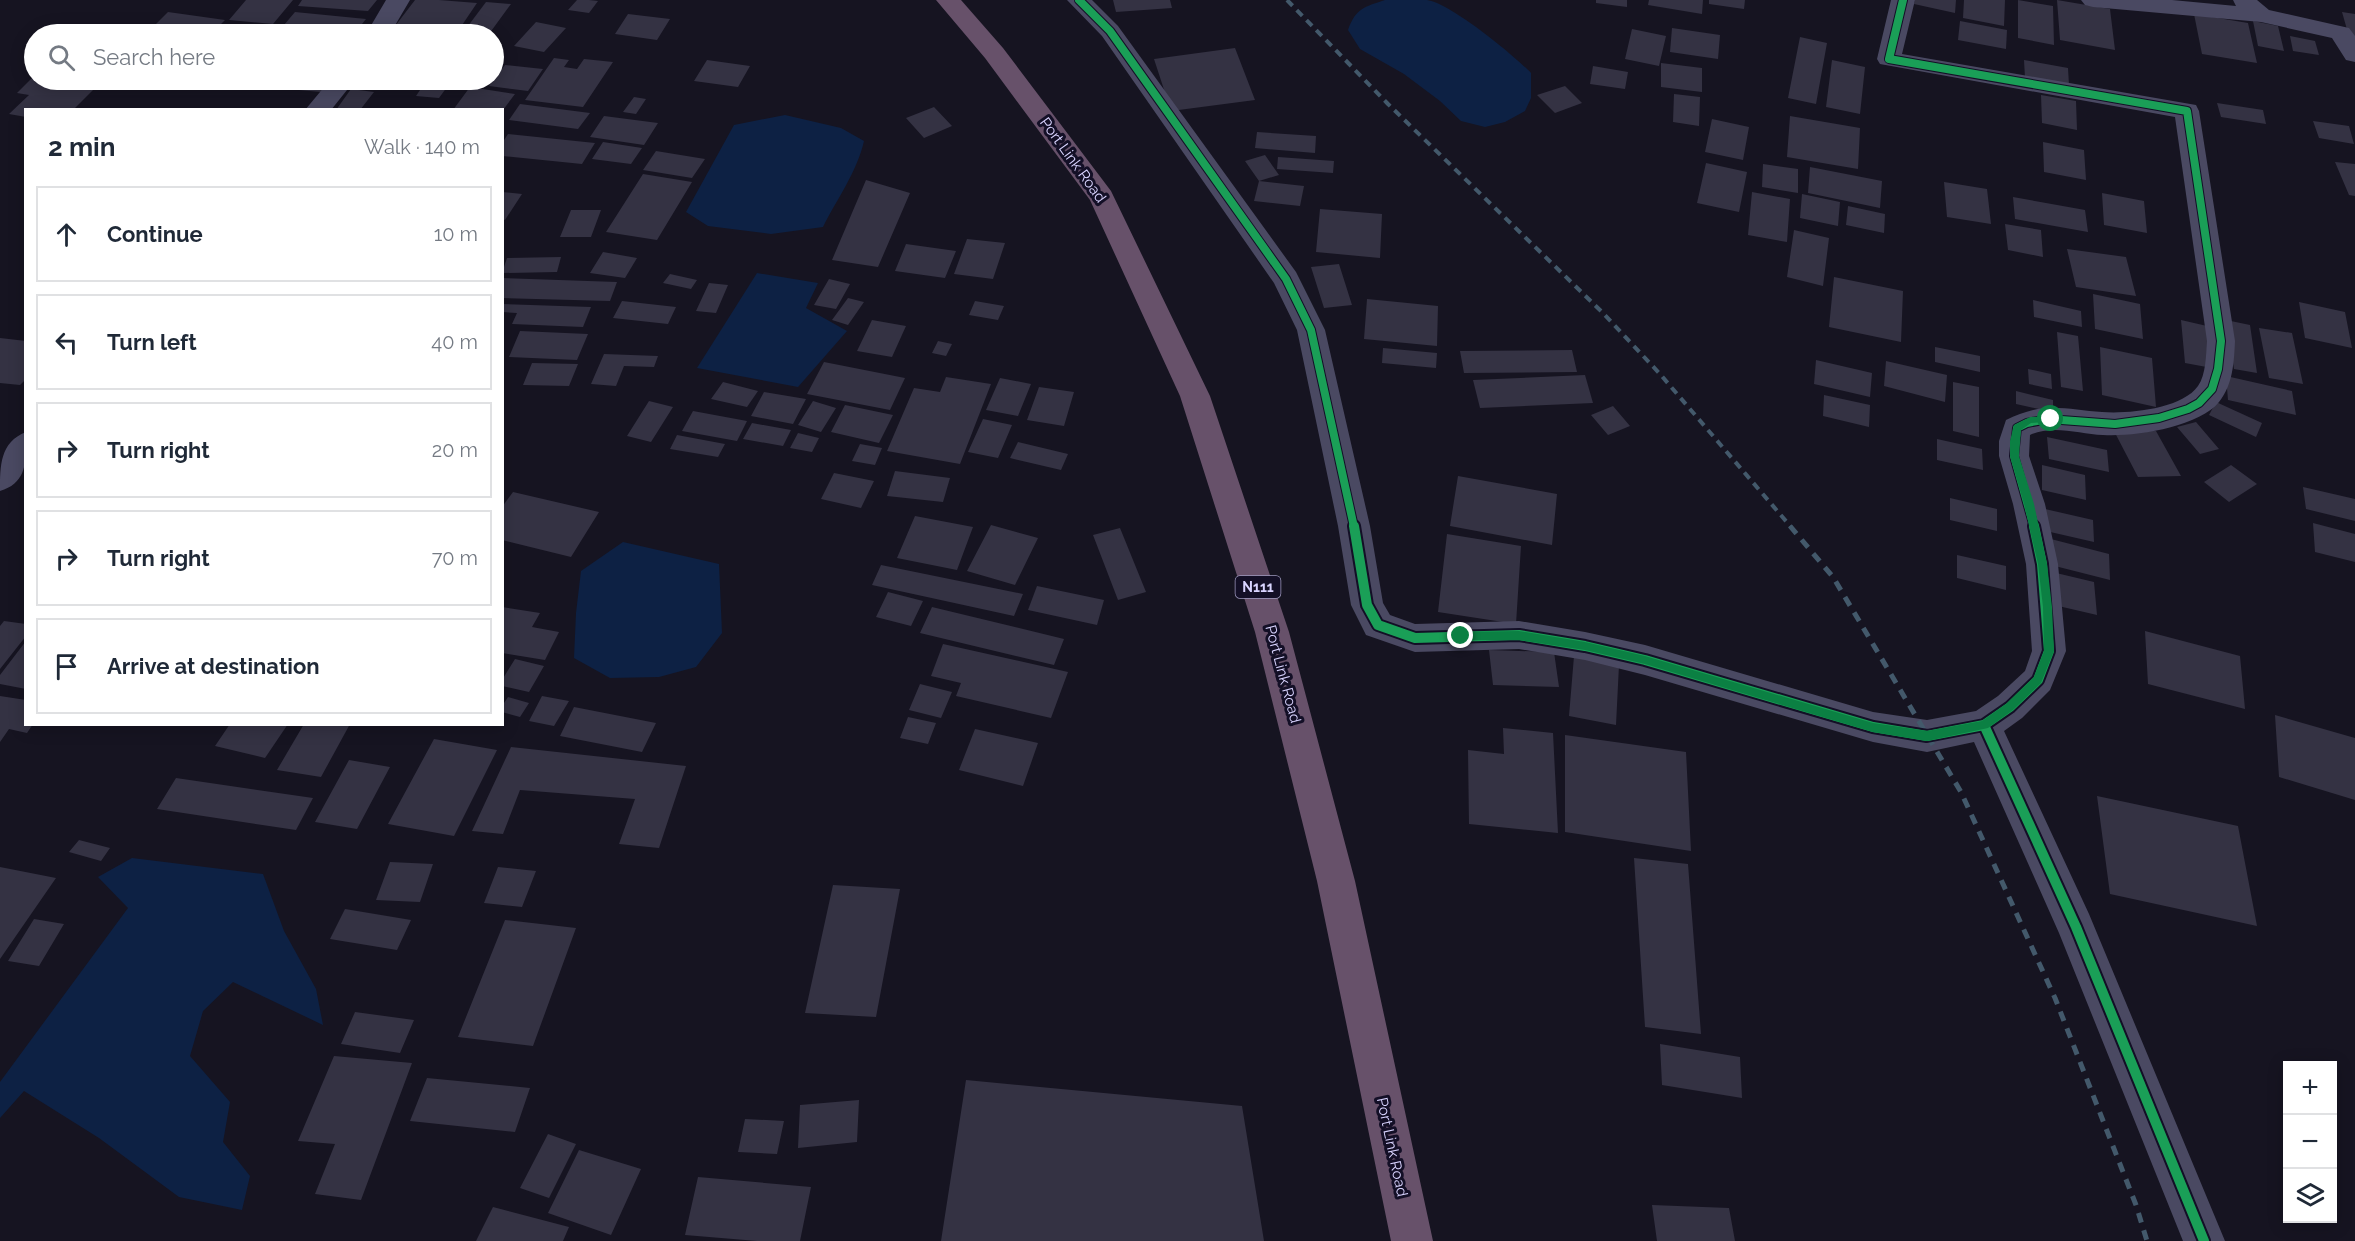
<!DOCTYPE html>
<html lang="en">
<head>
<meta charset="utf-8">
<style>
  :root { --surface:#fff; --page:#f2f2f3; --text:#1f2937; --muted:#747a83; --line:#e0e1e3 }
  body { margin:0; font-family:Raleway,sans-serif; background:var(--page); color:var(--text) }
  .controls { position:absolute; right:18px; bottom:18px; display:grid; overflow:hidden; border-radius:0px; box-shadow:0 3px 15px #0003 }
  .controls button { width:54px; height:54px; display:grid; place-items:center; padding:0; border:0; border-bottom:2px solid var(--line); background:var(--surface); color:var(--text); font:30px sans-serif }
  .stop { position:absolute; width:18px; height:18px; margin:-14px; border:4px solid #0b8043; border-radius:50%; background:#fff }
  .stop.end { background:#0b8043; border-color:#fff; box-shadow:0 2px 6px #0008 }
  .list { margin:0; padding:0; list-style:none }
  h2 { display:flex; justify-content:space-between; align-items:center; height:78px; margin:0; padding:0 24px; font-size:26px }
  h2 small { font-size:20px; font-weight:400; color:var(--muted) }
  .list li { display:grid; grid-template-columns:39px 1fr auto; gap:18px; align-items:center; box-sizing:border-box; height:96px; margin:0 12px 12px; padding:0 12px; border:2px solid var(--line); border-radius:0px }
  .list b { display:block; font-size:22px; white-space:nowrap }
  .list em { font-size:20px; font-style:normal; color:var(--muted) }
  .icon { flex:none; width:33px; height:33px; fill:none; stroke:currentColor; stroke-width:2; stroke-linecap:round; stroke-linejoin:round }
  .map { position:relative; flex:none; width:2355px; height:1241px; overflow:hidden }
  .search { position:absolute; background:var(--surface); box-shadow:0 3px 15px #0003; left:24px; top:24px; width:480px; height:66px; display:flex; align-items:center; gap:15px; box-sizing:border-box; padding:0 21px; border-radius:33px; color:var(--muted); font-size:22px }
  .panel { position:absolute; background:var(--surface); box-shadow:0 3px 15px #0003; left:24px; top:108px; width:480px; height:618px; border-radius:0px }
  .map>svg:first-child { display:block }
</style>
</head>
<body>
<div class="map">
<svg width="2355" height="1241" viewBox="0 0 2355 1241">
  <rect width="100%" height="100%" fill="#161421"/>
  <path fill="#0d2144" d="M1385,0C1399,0 1414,0 1427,0C1450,3 1514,55 1531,73V98L1525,111L1505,122L1485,127L1461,121L1440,101L1404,74L1360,49L1348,30C1356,8 1364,7 1385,0Z
    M785,115L841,128L864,141C857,172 837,199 823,227L771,234L708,226L686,212L734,125Z
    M757,273L818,283L806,308L847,331L798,387L697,368Z
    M623,542L719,564L722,633L696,667L659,677L610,678L574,658L576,613L581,571Z
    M132,858L263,874L284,931L316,989L323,1025L233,982L203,1011L190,1056L230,1102L223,1142L250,1176L242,1210L179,1197L99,1138L24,1091L0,1118V1082L128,908L98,877Z"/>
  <path fill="#343243" d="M246,0H293L273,24L229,20Z
    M302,0H377L368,11L298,6Z
    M415,0H439L477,3L456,34H389Z
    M577,0H589L598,1L589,13L568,10Z
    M1113,0H1170L1172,8L1116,12Z
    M1596,0H1627V7L1596,3Z
    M1649,0H1703L1702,14L1648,5Z
    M1709,0H1745L1744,9L1709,4Z
    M1915,0H1956L1955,13L1914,4Z
    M1964,0H2005L2004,26L1963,18Z
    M2018,0L2053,6L2054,45L2018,38Z
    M2057,0L2110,9L2115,50L2060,40Z
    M486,2L511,4L489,34H462Z
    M168,12L225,20L211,34H146Z
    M295,12L366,19L354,34H290L296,26L284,25Z
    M2342,12L2355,14V41L2350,40Z
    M628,14L670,19L657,40L615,34Z
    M2194,14L2248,23L2257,63L2202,54Z
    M1960,21L2007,30L2006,49L1958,40Z
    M2253,21L2278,26L2284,51L2258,46Z
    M536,22L566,28L544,52L514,46Z
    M1672,28L1720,35L1718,59L1670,52Z
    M1632,29L1666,36L1659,66L1625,59Z
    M224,30L254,33V34H220Z
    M2290,36L2315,41L2319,55L2293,51Z
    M1800,37L1827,43L1816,104L1788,98Z
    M1235,48L1255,100L1171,111L1154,59Z
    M554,58L569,60L564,67L577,69L584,59L613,62L583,107L525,100Z
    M707,60L750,66L738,87L694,81Z
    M1832,60L1865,67L1860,114L1826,107Z
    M2024,60L2068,68L2069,85L2025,78Z
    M1661,63L1702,68V92L1661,87Z
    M505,65L543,69L528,91L489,86Z
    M1593,66L1628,72L1625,89L1590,84Z
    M34,76V80H68L99,84L73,110H26V117L9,114L29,95L17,93Z
    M138,80H167L163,84Z
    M198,80H278L270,89Z
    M295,80H330L321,92L288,89Z
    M424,84L447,87L439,98L416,96Z
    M1565,86L1582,103L1555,113L1537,95Z
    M470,87L515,94L503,110H453Z
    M351,89L374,92L360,110H336Z
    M1674,94L1700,97L1699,126L1673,122Z
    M2041,95L2076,101L2077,130L2042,123Z
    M634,97L646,99L636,114L623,112Z
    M2217,103L2263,110L2266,124L2221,117Z
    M520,104L590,113L578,129L509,120Z
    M934,107L952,126L924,138L906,118Z
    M604,116L658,123L644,145L590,137Z
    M1790,116L1860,128L1858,169L1787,157Z
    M1712,119L1749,127L1743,160L1705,152Z
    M2313,121L2349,126L2354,144L2319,138Z
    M1257,132L1316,136L1315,153L1255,148Z
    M508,134L595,143L582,164L502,156V143Z
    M603,142L642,148L631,164L592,159Z
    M2043,142L2084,150L2086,180L2044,172Z
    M656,151L705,159L692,178L643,170Z
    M1265,155L1279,175L1259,181L1245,161Z
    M1278,157L1334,161L1333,173L1277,169Z
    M2335,162L2355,164V196L2349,195Z
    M1706,163L1747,172L1739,212L1697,203Z
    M1763,164L1798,169V193L1762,187Z
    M1810,167L1882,181L1880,208L1808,193Z
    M643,174L692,182L657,240L606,232Z
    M866,180L910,193L878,267L832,260Z
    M1259,181L1304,186L1300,206L1254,201Z
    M1944,182L1987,189L1991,224L1947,217Z
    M502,192L522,194L505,220L502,219Z
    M1752,192L1790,199L1787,242L1748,235Z
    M2102,193L2144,201L2147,233L2104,225Z
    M1802,194L1840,202L1838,226L1800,218Z
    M2013,197L2085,210L2088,232L2015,219Z
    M1848,206L1885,214L1884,233L1846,225Z
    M1320,209L1382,214L1380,258L1316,252Z
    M571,210H601L591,237H560Z
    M2005,224L2041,230L2043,257L2008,250Z
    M1794,230L1829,238L1823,286L1787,277Z
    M967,239L1005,243L993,279L954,274Z
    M906,244L956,251L945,278L895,271Z
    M2067,249L2126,257L2136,296L2076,287Z
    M603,252L637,258L625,278L590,273Z
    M561,257L557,272L502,273L507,258Z
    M1339,264L1352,305L1324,308L1311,267Z
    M670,274L697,280L691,289L663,283Z
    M1834,277L1903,291L1901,342L1829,327Z
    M502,278L617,282L610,301L502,298Z
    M829,279L850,284L836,309L814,305Z
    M709,283L728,285L716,313L696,311Z
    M2093,294L2140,304L2143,339L2095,329Z
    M848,298L864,302L848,325L832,320Z
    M1367,299L1438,306L1437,346L1364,339Z
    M2033,300L2081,311L2082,327L2034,317Z
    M622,301L676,307L668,324L613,318Z
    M975,301L1004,306L998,320L969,315Z
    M2299,302L2345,312L2352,348L2305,338Z
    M502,304L591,307L583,327L512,324L517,313L502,312Z
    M872,320L906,326L892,357L857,351Z
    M2181,320L2207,326L2212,368L2185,363Z
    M2226,320L2250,325L2257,373L2234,369Z
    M2259,328L2292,333L2303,384L2269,378Z
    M520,331L588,334L577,360L509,357Z
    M2057,332L2078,336L2083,391L2061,387Z
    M0,338L26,341V379L20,385L0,383Z
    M938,341L952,344L946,356L932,353Z
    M1935,347L1980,356V372L1935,362Z
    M2100,347L2152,358L2156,407L2102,395Z
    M1383,348L1437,353L1436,368L1382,363Z
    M1572,350L1577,372L1464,373L1460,351Z
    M604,354L658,356L654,367L624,366L616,386L591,384Z
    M1816,360L1872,373L1870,397L1814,384Z
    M1886,361L1947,375L1945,402L1884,386Z
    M824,362L905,378L890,410L807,394Z
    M532,363L578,364L569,386L523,385Z
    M2028,369L2051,374L2052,389L2029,384Z
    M1585,375L1593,403L1480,408L1473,380Z
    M2226,376L2292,391L2296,415L2228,400Z
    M946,377L991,384L960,464L887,451L914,388L940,392Z
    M1000,378L1031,384L1018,416L986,410Z
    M723,382L758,391L747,407L711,399Z
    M1953,382L1979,387V437L1953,431Z
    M1039,387L1074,392L1064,426L1027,420Z
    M2016,391L2053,400V412L2016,404Z
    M764,392L806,399L793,424L751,416Z
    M1824,395L1870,405L1869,427L1823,416Z
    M649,401L673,407L651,442L627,436Z
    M813,401L836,408L821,432L798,425Z
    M2216,402L2262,423L2256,437L2209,415Z
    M845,405L893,415L879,443L831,432Z
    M1613,406L1630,426L1608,435L1591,415Z
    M693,411L747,421L737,441L682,431Z
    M983,419L1012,425L998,458L968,452Z
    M2196,422L2219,449L2200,454L2177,427Z
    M752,423L791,430L783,446L743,439Z
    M2114,431H2156L2181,476L2138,477Z
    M798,433L819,438L812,452L790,448Z
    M677,435L725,444L718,457L670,449Z
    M2047,437L2107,450L2109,472L2049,459Z
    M1937,439L1982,449L1983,470L1937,460Z
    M1018,442L1068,454L1061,470L1010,458Z
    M860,444L882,448L875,465L852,461Z
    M2042,465L2085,475L2086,500L2042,490Z
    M2231,465L2257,484L2229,502L2204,482Z
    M895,471L950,478L943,502L887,496Z
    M834,473L874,481L861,508L821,499Z
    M1458,476L1557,494L1552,545L1450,526Z
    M2303,487L2355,499V521L2306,509Z
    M513,492L599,512L571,557L502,540V507Z
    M1950,498L1997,509V531L1950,520Z
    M2045,509L2093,520L2094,542L2046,531Z
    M915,516L973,527L957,570L897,558Z
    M2313,523L2355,534V562L2315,552Z
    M991,525L1038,538L1015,585L967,571Z
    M1120,528L1146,592L1118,600L1093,535Z
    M1447,534L1521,546L1516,624L1438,612Z
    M2047,538L2109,554L2110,580L2047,564Z
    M1957,555L2006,566V590L1957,578Z
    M881,565L1023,594L1014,616L872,585Z
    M2052,572L2094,582L2097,615L2054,605Z
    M1037,586L1104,600L1097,625L1028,610Z
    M888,592L923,601L911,626L876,617Z
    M502,607L540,613L532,627L559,632L545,660L502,653Z
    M932,607L1064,639L1054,665L920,633Z
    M4,621L26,624V636L0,669V626Z
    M2145,631L2240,656L2245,709L2148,684Z
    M26,641V689L0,684V675Z
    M943,644L1068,672L1051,718L956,696L961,683L931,676Z
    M1489,650L1554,652L1559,687L1493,685Z
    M1574,656L1619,665L1616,725L1569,716Z
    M515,659L544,666L529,692L502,686V680Z
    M920,684L952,692L941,718L909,710Z
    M0,696L26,700V724H33L27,733L9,729L0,742Z
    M542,696L569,701L554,726L529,721Z
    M508,697L529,703L520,717L502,712V706Z
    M574,707L656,723L642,752L560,736Z
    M2275,715L2355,738V800L2279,777Z
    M908,717L936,723L928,744L900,738Z
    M230,724H288L265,758L215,746Z
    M304,724H350L321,777L277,770Z
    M1503,728L1553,733L1558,833L1469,824L1468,750L1504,754Z
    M975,729L1038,743L1023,786L959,770Z
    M1565,735L1686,752L1691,851L1565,832Z
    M434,739L497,750L454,836L388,824Z
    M511,747L686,766L659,848L619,844L635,799L520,790L503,834L472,831Z
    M349,760L390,767L357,829L315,822Z
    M176,778L313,798L296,830L157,809Z
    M2097,796L2238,826L2257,926L2110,894Z
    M79,840L110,848L101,861L69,852Z
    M1634,858L1688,864L1701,1034L1645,1027Z
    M390,862L433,864L420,902L376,900Z
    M0,867L56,878L0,959Z
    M498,867L536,871L522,907L484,903Z
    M833,885L900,889L876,1017L805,1013Z
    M345,909L411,920L397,950L330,939Z
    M34,919L64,924L39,966L8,961Z
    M505,920L576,928L533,1046L458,1037Z
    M355,1012L414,1020L400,1053L341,1044Z
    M1660,1044L1740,1057L1742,1098L1662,1085Z
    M334,1056L412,1063L361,1200L315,1194L335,1144L298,1141Z
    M427,1078L530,1088L515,1132L410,1121Z
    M966,1080L1242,1106L1264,1241H941Z
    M859,1100L857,1142L798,1148L800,1105Z
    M745,1119L784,1121L777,1154L738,1152Z
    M548,1134L576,1144L549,1198L520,1188Z
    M579,1150L641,1169L611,1235L548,1213Z
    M698,1177L811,1187L800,1241H757L685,1235Z
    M1652,1205L1729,1208L1735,1241H1657Z
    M493,1207L569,1227L563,1241H476Z"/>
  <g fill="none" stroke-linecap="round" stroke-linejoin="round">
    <path fill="#4a4962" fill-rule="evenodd" d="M386,0H410L390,34H366Z
      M1067,0H1092L1118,26L1296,272L1325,330L1370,526L1383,603L1390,615L1415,624L1519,621L1585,632L1645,645L1873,712L1927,720L1976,711L1998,696L2025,671L2032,651L2026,564L2013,504L1999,456V441L2006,420C2019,414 2032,409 2046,408C2065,407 2083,411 2102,412C2128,414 2182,409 2198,386C2206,375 2206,355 2207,341L2175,117L1880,64L1877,59L1891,0H1915L1902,54L2196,105L2199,111L2235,341C2234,362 2233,385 2219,402C2199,427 2134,437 2103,435C2080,434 2052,424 2030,435L2029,456L2045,504L2058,564L2066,651L2050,690L2022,718L2004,731L2089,914L2225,1241H2183L2059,933L1974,742L1927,752L1873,742L1645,675L1585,660L1519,649L1415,652L1366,635L1351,605L1338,526L1297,330L1274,283L1102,36Z
      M2081,0H2172L2236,6L2233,0H2257L2269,10L2349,28L2355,36V62L2346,60L2332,38L2261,22L2093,7L2085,5Z
      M330,80H355L331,110H305Z
      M26,432C26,458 29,482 0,491C0,466 0,442 26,432Z"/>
    <path fill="#67516a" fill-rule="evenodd" d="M936,0H961L1003,48L1111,191L1210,396L1289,632L1355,881L1433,1241H1391L1317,881L1255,632L1180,396L1090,200L985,58Z"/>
    <path stroke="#43596b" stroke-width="4" stroke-dasharray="8 6" stroke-linecap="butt" d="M1287,0L1388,104L1603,313L1660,374L1791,527"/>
    <path stroke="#43596b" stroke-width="5" stroke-dasharray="10 8" stroke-linecap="butt" d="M1790,526L1833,577L1961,792L2055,998L2136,1205L2147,1241"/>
    <defs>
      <path id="cycleway-far1" d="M1079,0L1110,31L1286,279L1311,330L1354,527
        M1903,0L1889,59L2187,111L2221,341L2218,369L2212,389L2199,403L2188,409L2159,418L2115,424L2048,419L2027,423L2017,428L2014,456L2034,527"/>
      <path id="cycleway" d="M1354,526L1367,605L1378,625L1415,638L1519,635L1585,646L1645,660L1873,727L1927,736L1984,725L2010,707L2038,680L2049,651L2042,564L2034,526
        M1984,725L2076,927L2204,1241"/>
    </defs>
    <use href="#cycleway-far1" stroke="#130f26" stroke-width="10"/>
    <use href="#cycleway" stroke="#130f26" stroke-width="14"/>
    <use href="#cycleway-far1" stroke="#1a9f57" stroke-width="8"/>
    <use href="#cycleway" stroke="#1a9f57" stroke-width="10"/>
  </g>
  <path fill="#0b8043" d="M2051,416L2055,419L2054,421L2031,423L2021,430L2019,456L2034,504L2047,564L2052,607L2054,651L2041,683L2013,710L1988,728L1927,741L1873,732L1645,664L1585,650L1519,640H1461L1456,636L1461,632L1519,631L1585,642L1645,656L1873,723L1927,731L1982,721L2006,704L2034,677L2044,651L2043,607L2038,564L2024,504L2010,456V441L2014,425L2030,417Z"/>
  <g text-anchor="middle" stroke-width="6" stroke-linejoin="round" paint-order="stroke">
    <rect fill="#130f26" stroke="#9e99be" stroke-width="1.5" x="1235.5" y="576" width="45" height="22" rx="4.5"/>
    <g font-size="14" font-weight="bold" fill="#d9d4ff">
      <text x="1258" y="592">N111</text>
    </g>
    <g font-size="15" fill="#d9d4ff" stroke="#130f26">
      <text transform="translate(1073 160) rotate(54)" y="5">Port Link Road</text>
      <text transform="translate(1283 674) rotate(75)" y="5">Port Link Road</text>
      <text transform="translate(1392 1147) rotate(78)" y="5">Port Link Road</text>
    </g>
  </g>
</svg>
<div class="controls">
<button>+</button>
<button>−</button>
<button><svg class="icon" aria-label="layers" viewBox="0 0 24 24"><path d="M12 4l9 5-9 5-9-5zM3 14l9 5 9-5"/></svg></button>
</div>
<div class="stop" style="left:2051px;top:419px"></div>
<div class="stop end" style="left:1461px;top:636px"></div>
<div class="search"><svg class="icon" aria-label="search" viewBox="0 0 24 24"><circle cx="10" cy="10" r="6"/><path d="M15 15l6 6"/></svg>Search here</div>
<section class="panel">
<h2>2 min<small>Walk · 140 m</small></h2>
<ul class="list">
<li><svg class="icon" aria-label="ahead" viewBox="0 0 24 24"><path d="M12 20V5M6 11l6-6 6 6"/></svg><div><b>Continue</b></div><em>10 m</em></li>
<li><svg class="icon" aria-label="left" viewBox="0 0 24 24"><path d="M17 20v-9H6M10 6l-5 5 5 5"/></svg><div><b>Turn left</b></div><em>40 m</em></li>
<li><svg class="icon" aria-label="right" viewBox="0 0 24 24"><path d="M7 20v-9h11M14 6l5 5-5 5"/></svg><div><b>Turn right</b></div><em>20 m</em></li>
<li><svg class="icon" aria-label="right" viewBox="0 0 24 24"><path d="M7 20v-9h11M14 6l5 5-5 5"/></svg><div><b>Turn right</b></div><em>70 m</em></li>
<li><svg class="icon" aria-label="arrive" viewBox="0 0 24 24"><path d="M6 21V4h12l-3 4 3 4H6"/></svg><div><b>Arrive at destination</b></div></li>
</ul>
</section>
</div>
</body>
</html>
